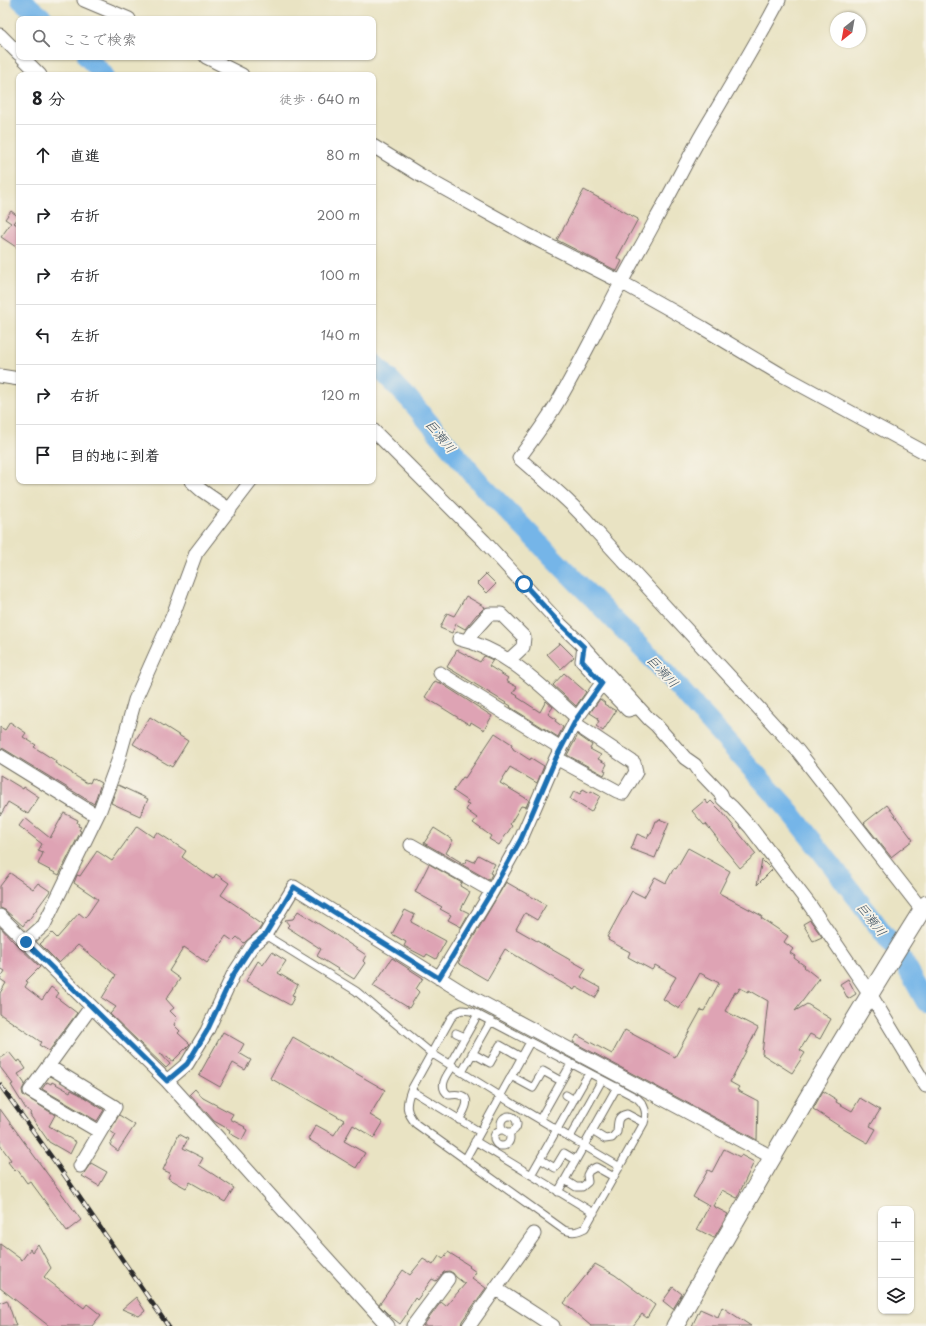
<!DOCTYPE html>
<html lang="ja">
<head>
<meta charset="utf-8">
<style>
  :root { --surface:#fff; --page:#f2f2f2; --text:#202124; --muted:#757577; --line:#e0e0e0 }
  body { margin:0; font-family:"Playpen Sans","Klee One",sans-serif; background:var(--page); color:var(--text) }
  .controls { position:absolute; right:12px; bottom:12px; display:grid; overflow:hidden; border-radius:8px; box-shadow:0 1px 3px #0004 }
  .controls button { width:36px; height:36px; display:grid; place-items:center; padding:0; border:0; border-bottom:1px solid var(--line); background:var(--surface); color:var(--text); font:20px sans-serif }
  .compass { position:absolute; left:830px; top:12px; width:36px; height:36px; border-radius:50%; background:var(--surface); box-shadow:0 1px 3px #0004; rotate:211deg }
  .stop { position:absolute; width:12px; height:12px; margin:-9px; border:3px solid #1f6fb2; border-radius:50%; background:#fff }
  .stop.end { background:#1f6fb2; border-color:#fff; box-shadow:0 1px 4px #0008 }
  .list { margin:0; padding:0; list-style:none }
  h2 { display:flex; justify-content:space-between; align-items:center; height:52px; margin:0; padding:0 16px; font-size:17px }
  h2 small { font-size:13px; font-weight:400; color:var(--muted) }
  .list li { display:grid; grid-template-columns:26px 1fr auto; gap:12px; align-items:center; box-sizing:border-box; height:60px; padding:0 16px; border-top:1px solid var(--line) }
  .list b { display:block; font-size:15px; white-space:nowrap }
  .list em { font-size:13px; font-style:normal; color:var(--muted) }
  .icon { flex:none; width:22px; height:22px; fill:none; stroke:currentColor; stroke-width:2; stroke-linecap:round; stroke-linejoin:round }
  .map { position:relative; flex:none; width:926px; height:1326px; overflow:hidden }
  .search { position:absolute; background:var(--surface); box-shadow:0 1px 3px #0004; left:16px; top:16px; width:360px; height:44px; display:flex; align-items:center; gap:10px; box-sizing:border-box; padding:0 14px; border-radius:8px; color:var(--muted); font-size:15px }
  .panel { position:absolute; background:var(--surface); box-shadow:0 1px 3px #0004; left:16px; top:72px; width:360px; height:412px; border-radius:8px }
  .map>svg:first-child { display:block }
</style>
</head>
<body>
<div class="map">
<svg width="926" height="1326" viewBox="0 0 926 1326">
  <rect width="100%" height="100%" fill="#f7f3e8"/>
  <filter id="ink" filterUnits="userSpaceOnUse"><feTurbulence type="fractalNoise" baseFrequency=".025" numOctaves="2"/><feDisplacementMap in="SourceGraphic" scale="8" xChannelSelector="R" yChannelSelector="G"/><feConvolveMatrix kernelMatrix="1 2 1 2 8 2 1 2 1" color-interpolation-filters="sRGB"/></filter>
  <filter id="wash" filterUnits="userSpaceOnUse"><feTurbulence type="fractalNoise" baseFrequency=".012" numOctaves="4" result="noise"/><feDisplacementMap in="SourceGraphic" scale="16" xChannelSelector="R" yChannelSelector="G"/><feGaussianBlur stdDeviation="0.9" result="paint"/><feColorMatrix in="noise" values="0 0 0 0 0 0 0 0 0 0 0 0 0 0 0 0 0 1.4 0 .05"/><feComposite in="paint" operator="in"/></filter>
  <g filter="url(#wash)">
    <rect width="100%" height="100%" fill="#e9e3c3"/>
    <g fill="none" stroke-linecap="round" stroke-linejoin="round">
      <path stroke="#74b5e8" stroke-width="20" d="M21,0L44,19
        M87,57L104,75
        M373,362L409,399L482,485L660,667L786,807L831,864L899,954L926,1002"/>
    </g>
    <g id="blocks">
      <path fill="#dea3b4" d="M584,190L638,219L617,258L622,261L617,271L557,240Z
        M11,211L19,217L14,223L19,226V249L1,237L11,223L5,219Z
        M486,574L496,584L487,593L477,583Z
        M466,596L485,607L478,614H477L465,629L456,624L452,633L440,628L447,613L454,616Z
        M560,643L574,657L561,669L547,654Z
        M457,650L480,662L484,656L493,660L489,666L508,678L506,681L517,687L513,693L518,696L517,697L540,712L546,701L553,707L548,714L556,719L555,721L563,727L558,737L510,707L511,706L447,667Z
        M564,673L586,692L576,706L553,685Z
        M435,681L439,683V682L492,716L484,730L471,722L470,725L425,697Z
        M600,699L605,703L604,704L616,711L603,731L596,726L599,721L597,720L598,718L590,713Z
        M150,717L188,741L172,767L133,744Z
        M10,722L26,733L23,737L36,745L34,747L56,761L55,763L72,773V774L87,783L88,782L90,783L92,778L101,783L94,804L4,749L0,748V727L5,730Z
        M495,733L512,744L511,746L513,748V749L530,760L531,758L544,766L537,783L510,767L500,783L529,800L526,807L521,806L510,824L512,826L499,845L489,839L491,836L473,823L477,818L466,810L469,805L466,804L468,801L453,791L463,777L465,778Z
        M578,735L592,745L590,749L601,755L598,759L607,764L604,770L606,771L604,775L567,755Z
        M0,775L23,789L24,787L39,797L28,814L8,802L0,816Z
        M118,785L148,799L140,816L111,803Z
        M583,789L590,793L591,791L600,796L591,812L570,799L574,791L580,794Z
        M705,800L708,804L711,801L722,812L756,854L740,868L717,840L718,839L706,824L704,825L692,811Z
        M887,805L913,840L891,857L864,823Z
        M64,813L78,820L77,823L79,824L78,826L81,827L79,830L81,831L59,875L38,864L43,853L38,851L42,844L19,826L25,818L50,838Z
        M659,819L669,823L655,858L631,849L637,834L647,838L649,834H651L656,821H658Z
        M137,826L153,837L157,832L186,851L182,857L213,879L216,874L229,883L221,895L249,914L248,915L262,925L258,931L244,943L237,937L233,941L226,936L207,963L184,947L169,971L180,979L166,999L174,1008L170,1011L177,1018L174,1025L180,1031L178,1033L190,1044L173,1061L160,1053L170,1064L166,1068L110,1014L116,1007L102,998L116,975L78,945L59,963L40,944L52,933L57,938L79,913L85,918L98,899L74,883L77,875L80,876L97,851L112,861Z
        M434,828L453,840L446,853L464,864L467,859L474,862L478,855L495,864L490,873L492,874L489,880L424,843Z
        M688,848L730,871L719,893L762,916L761,918L788,936L784,942L793,949L790,953L795,956L794,958L805,966L804,967L819,979L795,1011L807,1004L831,1019L820,1039L810,1034L800,1050L805,1053L792,1073L762,1054L768,1001L749,990L748,992L740,988L737,993L735,992L725,1011L758,1028L730,1082L739,1087L737,1090L758,1101L757,1140L573,1042L577,1035L612,1054L625,1030L675,1057L701,1010L704,1011L719,983L700,973L685,1000H684L679,1009L663,999L676,977L655,965L652,970L628,957L630,952L608,940L609,938L607,937L632,891L644,897L655,877L666,883L674,868L676,869Z
        M762,860L772,870L757,885Z
        M429,864L462,883L460,886L470,892L461,909L469,913L461,927L448,920L451,915L440,909L442,907L415,892Z
        M10,873L33,889L38,883L50,891L28,921L27,920L23,926L5,910L0,908V886Z
        M506,882L546,905L537,920L525,913L516,929L586,969L581,977L601,988L595,998L576,987L574,990L505,949L487,980L458,963Z
        M405,910L415,915L411,922L446,941L436,959L427,954L425,957L404,946L406,942L392,934Z
        M298,911L330,931L366,955L363,961L365,963L354,979L317,956L321,949L287,927L289,925L285,920L293,919Z
        M810,920L822,937L813,941L803,924Z
        M0,927L13,941L40,967L26,981L28,982L25,987L42,1000L51,987L59,993L56,997L77,1013L49,1051L39,1045L41,1042L0,1014V993L6,983L0,979L5,971L0,968Z
        M272,952L286,961L278,973L298,985L292,995L295,996L290,1005L246,981L258,961L263,965Z
        M392,958L423,978L416,989L419,992L409,1008L373,986Z
        M848,979L856,994L848,999L840,984Z
        M223,1032L244,1044L239,1053L251,1060L245,1070L233,1063L220,1087L199,1075Z
        M293,1037L385,1090L370,1115L383,1123L374,1138L353,1125L344,1141L365,1153L356,1168L308,1139L316,1125L334,1135L344,1120L270,1078Z
        M9,1052L17,1062L20,1060L26,1069L18,1074L25,1084L22,1090L23,1095L55,1115L49,1126L76,1142L70,1154L49,1142L30,1115L31,1116L30,1114L31,1112L26,1109L11,1085L13,1084L0,1067V1058Z
        M47,1082L51,1084L52,1082L70,1092L71,1090L79,1094L104,1110L97,1121L42,1089Z
        M195,1089L203,1098L233,1114L230,1119L245,1127L244,1128L247,1130L242,1140L229,1133L230,1130L214,1121L190,1094Z
        M823,1091L837,1100L836,1102L852,1111L860,1098L880,1110L870,1126L876,1129L868,1143L845,1130L813,1109Z
        M0,1109L81,1220L67,1231L30,1181L27,1183L17,1169L15,1171L8,1162L11,1160L0,1145Z
        M119,1115L135,1125L118,1151L110,1145L116,1135L110,1131Z
        M179,1134L188,1139L183,1148L203,1158L199,1165L234,1188L225,1202L190,1182L186,1188L168,1178L170,1173L163,1170Z
        M724,1149L740,1157L741,1155L754,1162L737,1198L722,1190L713,1206L728,1214L714,1238L697,1229L709,1206L693,1197L708,1170L712,1172Z
        M91,1163L107,1172L99,1186L82,1176Z
        M0,1244L22,1260L30,1249L32,1252L38,1244L51,1268L44,1277L84,1308L87,1304L101,1315L92,1326H49L0,1288Z
        M448,1252L470,1266L469,1267L476,1272L472,1278L486,1288L462,1321L461,1326H423L441,1302L446,1306L465,1284L456,1277L453,1273L449,1271L444,1272L436,1281L432,1279L417,1300L415,1298L406,1313L407,1314L400,1324L391,1317L379,1305L403,1270L410,1275L423,1259L433,1265L439,1256L443,1259Z
        M595,1264L615,1275L655,1305L647,1318L642,1314L633,1326H591L564,1303Z
        M673,1287L682,1294L673,1309L663,1301Z
        M136,1297L145,1311L139,1316L122,1309Z
        M7,1300L16,1326H0V1303Z
        M722,1307L751,1326H692L700,1309L718,1317Z"/>
    </g>
  </g>
  <g filter="url(#ink)">
    <use href="#blocks" fill-opacity="0" stroke="#6e6b60" stroke-width="1"/>
    <g fill="none" stroke-linecap="round" stroke-linejoin="round">
      <defs>
        <path id="service" d="M265,935L356,991L431,1053L500,1096L620,1167
          M462,1010L471,1011L637,1098C645,1105 648,1113 644,1123L585,1228C577,1232 573,1233 564,1230L416,1124C406,1112 405,1106 411,1090L451,1018L457,1012Z
          M456,1033L465,1037
          M472,1053L490,1063L500,1045L521,1057
          M450,1064L478,1014
          M453,1066C447,1075 437,1087 449,1095C452,1095 456,1094 459,1095C474,1097 463,1113 459,1120
          M462,1072L491,1021
          M511,1076L533,1088L543,1071L561,1081
          M411,1090L480,1132
          M566,1095L574,1100
          M501 1124a8 8 0 1 1 16 0a8 8 0 1 1-16 0Z
          M540,1119L571,1064
          M494 1138a8 8 0 1 1 16 0a8 8 0 1 1-16 0Z
          M592,1131L605,1139L612,1138L617,1132C618,1123 616,1116 627,1114L644,1123
          M570,1137L602,1080
          M475,1141L594,1213
          M540,1159L555,1168L564,1153L576,1160
          M465,1160L530,1042
          M531,1175L589,1073
          M565,1180L576,1187H582L588,1182L587,1175L589,1171L596,1167L614,1177
          M558,1192L617,1087"/>
        <path id="minor" d="M84,0L129,19
          M779,0C755,46 728,90 702,134C686,162 672,191 656,219C645,241 632,261 621,283C601,321 582,360 560,398C548,419 534,438 519,458C545,481 573,503 595,530L798,751L922,910L926,902
          M0,35L19,54
          M22,57L40,75
          M206,57L242,75
          M373,146L425,178L526,234L621,282L703,328L780,374L926,453
          M0,376L19,379
          M373,430L484,541L561,625L579,642L649,719L656,725L685,758L695,765L700,772L721,794L723,799L732,807L751,828L809,904L870,994L926,1086
          M191,481L201,490L230,510
          M459,639C508,650 540,685 577,718
          M467,641L472,633L489,614H501L524,637L523,647L509,660
          M440,673L561,748
          M602,683L628,710L638,707
          M0,756L97,816
          M556,758L617,791L623,793L636,772L634,763L574,723
          M411,845L492,891
          M0,916L167,1081L388,1326
          M25,942L44,925L100,810L118,761L135,700L173,615L196,553L251,481
          M439,978L492,891L521,839L556,758L577,718L602,683L582,661L584,647
          M91,1007L30,1091L100,1132
          M48,1066L115,1107L80,1166
          M167,1081L187,1064L207,1031L233,975L252,946L265,935L294,887L462,992L772,1157
          M496,1289L553,1326
          M413,1326L448,1279
          M469,1326L534,1234"/>
        <path id="tertiary" d="M675,1326C755,1186 836,1047 922,910"/>
      </defs>
      <use href="#service" stroke="#6e6b60" stroke-width="9"/>
      <use href="#minor" stroke="#6e6b60" stroke-width="15"/>
      <use href="#tertiary" stroke="#6e6b60" stroke-width="19"/>
      <use href="#service" stroke="#fff" stroke-width="7"/>
      <use href="#minor" stroke="#fff" stroke-width="13"/>
      <use href="#tertiary" stroke="#fff" stroke-width="17"/>
      <defs>
        <path id="rail" d="M0,1085L58,1166L168,1326"/>
      </defs>
      <use href="#rail" stroke="#2b2b2b" stroke-width="4.5"/>
      <use href="#rail" stroke="#f7f3e8" stroke-width="3" stroke-dasharray="9" stroke-linecap="butt"/>
    </g>
  </g>
  <g fill="none" stroke-linecap="round" stroke-linejoin="round" filter="url(#ink)">
    <path stroke="#1f6fb2" stroke-width="5" d="M26,942L167,1081L187,1064L207,1031L233,975L252,946L265,935L294,887L439,978L492,891L521,839L556,758L577,718L602,683L582,661L584,647L561,625L524,584"/>
  </g>
  <g text-anchor="middle" stroke-width="3.5" stroke-linejoin="round" paint-order="stroke">
    <g font-size="13" font-style="italic" fill="#415464" stroke="#f7f3e8">
      <text transform="translate(441 436) rotate(50)" y="5">巨瀬川</text>
      <text transform="translate(663 671) rotate(47)" y="5">巨瀬川</text>
      <text transform="translate(872 919) rotate(52)" y="5">巨瀬川</text>
    </g>
  </g>
</svg>
<div class="controls">
<button>+</button>
<button>−</button>
<button><svg class="icon" aria-label="layers" viewBox="0 0 24 24"><path d="M12 4l9 5-9 5-9-5zM3 14l9 5 9-5"/></svg></button>
</div>
<svg class="compass" viewBox="-18 -18 36 36"><path d="M0-13l5 13h-10z" fill="#e53935"/><path d="M0 13l5-13h-10z" fill="#757577"/></svg>
<div class="stop" style="left:524px;top:584px"></div>
<div class="stop end" style="left:26px;top:942px"></div>
<div class="search"><svg class="icon" aria-label="search" viewBox="0 0 24 24"><circle cx="10" cy="10" r="6"/><path d="M15 15l6 6"/></svg>ここで検索</div>
<section class="panel">
<h2>8 分<small>徒歩 · 640 m</small></h2>
<ul class="list">
<li><svg class="icon" aria-label="ahead" viewBox="0 0 24 24"><path d="M12 20V5M6 11l6-6 6 6"/></svg><div><b>直進</b></div><em>80 m</em></li>
<li><svg class="icon" aria-label="right" viewBox="0 0 24 24"><path d="M7 20v-9h11M14 6l5 5-5 5"/></svg><div><b>右折</b></div><em>200 m</em></li>
<li><svg class="icon" aria-label="right" viewBox="0 0 24 24"><path d="M7 20v-9h11M14 6l5 5-5 5"/></svg><div><b>右折</b></div><em>100 m</em></li>
<li><svg class="icon" aria-label="left" viewBox="0 0 24 24"><path d="M17 20v-9H6M10 6l-5 5 5 5"/></svg><div><b>左折</b></div><em>140 m</em></li>
<li><svg class="icon" aria-label="right" viewBox="0 0 24 24"><path d="M7 20v-9h11M14 6l5 5-5 5"/></svg><div><b>右折</b></div><em>120 m</em></li>
<li><svg class="icon" aria-label="arrive" viewBox="0 0 24 24"><path d="M6 21V4h12l-3 4 3 4H6"/></svg><div><b>目的地に到着</b></div></li>
</ul>
</section>
</div>
</body>
</html>
